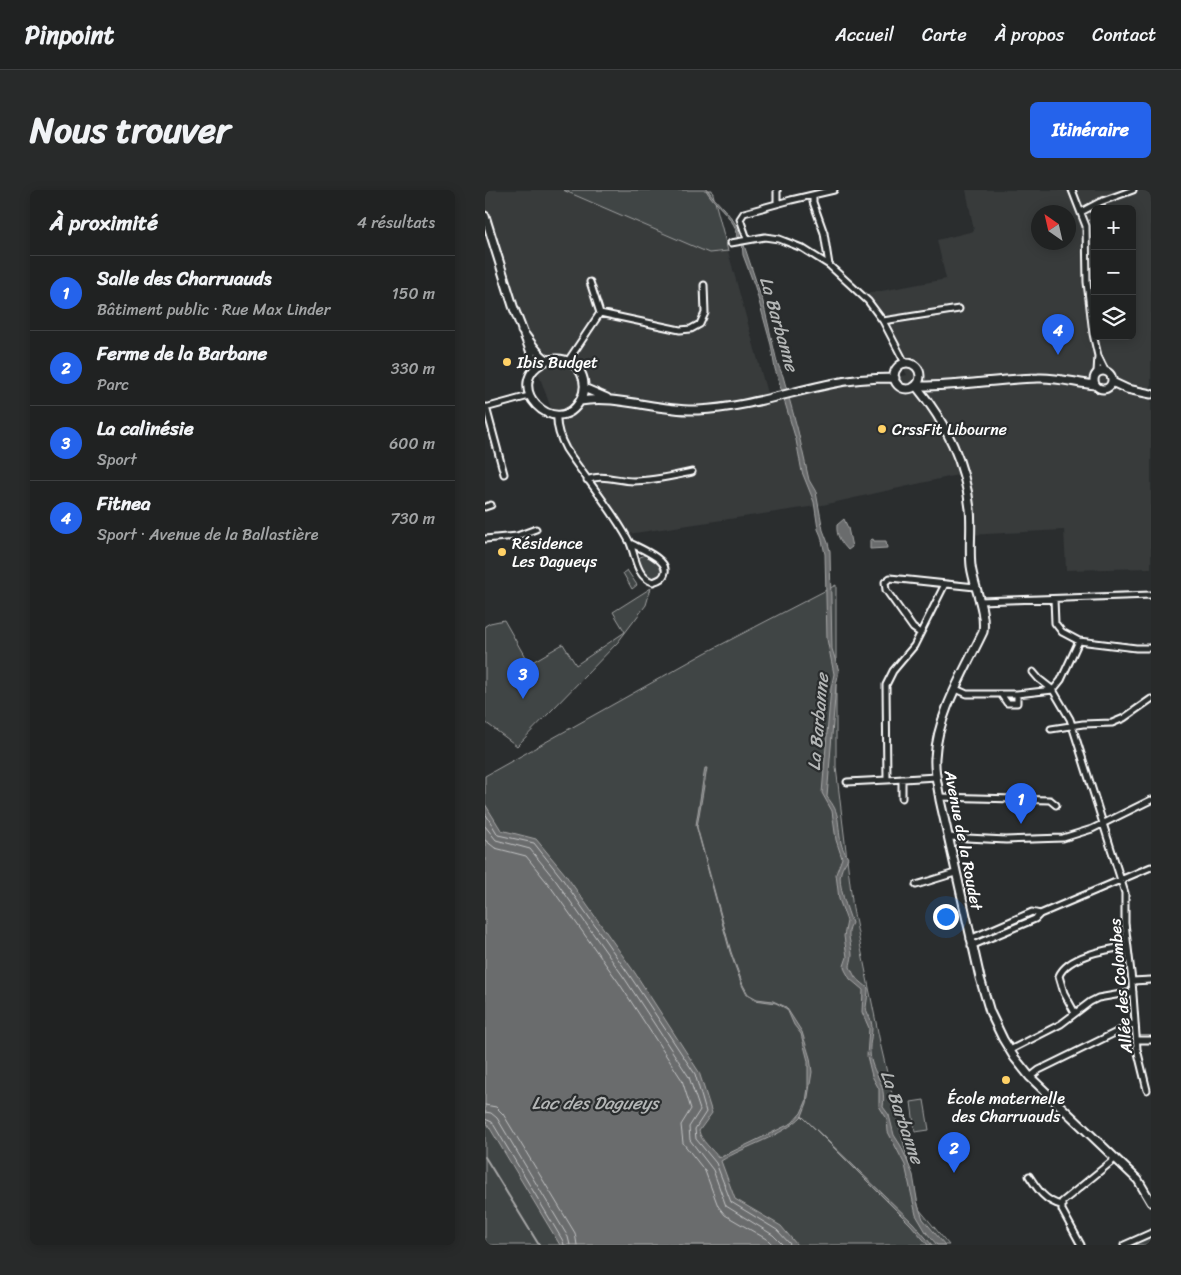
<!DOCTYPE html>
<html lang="fr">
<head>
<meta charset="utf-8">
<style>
  :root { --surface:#202222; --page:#282a2a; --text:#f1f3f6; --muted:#a2a4a5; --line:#3d3f40; --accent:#2563eb }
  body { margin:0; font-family:Sriracha,sans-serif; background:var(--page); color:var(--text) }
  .controls { position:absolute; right:15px; top:15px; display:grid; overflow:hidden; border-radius:8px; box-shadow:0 2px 12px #0003 }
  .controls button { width:45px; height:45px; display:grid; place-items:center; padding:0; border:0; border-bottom:1px solid var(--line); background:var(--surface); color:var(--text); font:25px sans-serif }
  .compass { position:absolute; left:546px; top:15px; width:45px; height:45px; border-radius:50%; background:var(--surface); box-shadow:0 2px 12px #0003; rotate:326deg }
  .you { position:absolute; left:460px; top:726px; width:18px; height:18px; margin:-12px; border:4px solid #fff; border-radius:50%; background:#1a73e8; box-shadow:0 0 0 8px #1a73e833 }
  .badge { display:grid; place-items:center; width:32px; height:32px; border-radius:50%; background:var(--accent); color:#fff; font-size:16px; font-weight:700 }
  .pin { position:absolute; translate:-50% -41px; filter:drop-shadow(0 1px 2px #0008) }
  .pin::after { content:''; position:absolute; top:26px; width:18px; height:15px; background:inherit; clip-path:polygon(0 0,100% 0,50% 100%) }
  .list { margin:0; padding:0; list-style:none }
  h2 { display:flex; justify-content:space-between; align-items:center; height:65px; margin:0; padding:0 20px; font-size:21px }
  h2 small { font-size:16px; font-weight:400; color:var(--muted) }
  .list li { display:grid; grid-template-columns:32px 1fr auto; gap:15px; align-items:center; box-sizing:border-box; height:75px; padding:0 20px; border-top:1px solid var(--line) }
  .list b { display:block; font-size:19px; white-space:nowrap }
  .list p { margin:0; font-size:16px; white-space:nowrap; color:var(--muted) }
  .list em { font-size:16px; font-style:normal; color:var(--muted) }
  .icon { flex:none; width:28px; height:28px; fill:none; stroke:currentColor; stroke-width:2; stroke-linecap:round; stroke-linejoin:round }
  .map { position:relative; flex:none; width:666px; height:1055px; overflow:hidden; border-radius:8px }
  header { display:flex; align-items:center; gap:30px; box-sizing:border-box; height:70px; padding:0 25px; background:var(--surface); border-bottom:1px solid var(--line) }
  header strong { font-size:24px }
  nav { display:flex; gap:28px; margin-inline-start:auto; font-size:18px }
  .intro { display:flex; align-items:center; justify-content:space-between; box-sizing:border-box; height:120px; padding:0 30px }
  h1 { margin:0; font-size:35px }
  .button { padding:12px 22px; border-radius:8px; background:var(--accent); color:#fff; font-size:18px; font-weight:700 }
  main { display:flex; gap:30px; padding:0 30px }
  aside { flex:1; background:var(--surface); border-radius:8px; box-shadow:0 2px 12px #0003 }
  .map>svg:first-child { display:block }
</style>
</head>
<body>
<header>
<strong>Pinpoint</strong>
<nav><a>Accueil</a><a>Carte</a><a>À propos</a><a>Contact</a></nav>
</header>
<div class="intro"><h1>Nous trouver</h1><a class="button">Itinéraire</a></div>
<main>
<aside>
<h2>À proximité<small>4 résultats</small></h2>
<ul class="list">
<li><span class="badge">1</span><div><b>Salle des Charruauds</b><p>Bâtiment public · Rue Max Linder</p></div><em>150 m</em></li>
<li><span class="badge">2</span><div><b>Ferme de la Barbane</b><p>Parc</p></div><em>330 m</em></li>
<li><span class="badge">3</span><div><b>La calinésie</b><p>Sport</p></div><em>600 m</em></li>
<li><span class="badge">4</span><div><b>Fitnea</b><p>Sport · Avenue de la Ballastière</p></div><em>730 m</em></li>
</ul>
</aside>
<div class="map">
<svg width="666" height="1055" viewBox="0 0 666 1055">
  <rect width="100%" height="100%" fill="#2a2d2e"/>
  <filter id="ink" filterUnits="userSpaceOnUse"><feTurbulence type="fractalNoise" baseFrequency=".02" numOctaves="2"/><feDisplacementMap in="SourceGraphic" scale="10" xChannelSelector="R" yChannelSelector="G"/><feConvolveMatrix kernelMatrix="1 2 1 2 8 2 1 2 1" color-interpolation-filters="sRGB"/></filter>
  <g filter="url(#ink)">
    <path fill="#373a3b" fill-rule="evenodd" d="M0,0H78L224,63L243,61L283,207L422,185L380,104L461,89L452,50L489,41L481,0H666V378L581,380L579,340L484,345L485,322L477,284L338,315L143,344L98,284L68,224L9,61L0,29ZM610,19H647V146H610ZM554,22H584V52H554Z"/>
    <path fill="#414445" stroke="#a0a2a2" d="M78,0H227L243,61L224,63Z
      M161,365C172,371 182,376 173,388L168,390C160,386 155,379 152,371L155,367Z
      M142,380L152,395L147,399L138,383Z
      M351,395V577L368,719L396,857L434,1019L464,1055H0V586L220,463Z
      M166,398L161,415L133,452L32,556L0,532V436L5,433L19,430L44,474L78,454L91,475L140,442L128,422Z
      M439,910L444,940L430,942L426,912Z
      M666,1043V1055H638Z"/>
    <path fill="#6a6c6d" stroke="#a6a7a7" d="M221,0H223C232,15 254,29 255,48H253C251,28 230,16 221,0Z
      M257,52H258L278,112L292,172L298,186L313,241L324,290L331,302L338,340L343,353L345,361L347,459L354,481L351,495L342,607C356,623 352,633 356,653C357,658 360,663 363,668C361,673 357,677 356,682C352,694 363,721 367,733C360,744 367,754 367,765C367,769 365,774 365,777L370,787L383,798C383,805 382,810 381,817C381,822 385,826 386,831C389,841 384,852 385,862C386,884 402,891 398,917L404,925L409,945L416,956L428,985L433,1015L438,1029L460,1055H452L441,1042L431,1025L420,975L403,942L402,929L394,916V899L387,886L382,866L384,838L377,822L378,800L365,789L360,780L359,776L362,767L359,746L362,731L354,709L351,684L357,668L351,650L347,621L337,603L346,498L349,484L342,449L340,364L336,346L333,339L329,312L317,282L311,250L290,179L286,155L270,97L258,65Z
      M359,329L363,338L367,357L363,360C356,352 351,346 352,335Z
      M388,349L389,351H401L402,358L385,359V350Z
      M220,578H222L212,637L246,762L258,795L263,804L272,809L288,811L301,817L317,842L325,868L327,882L322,913L317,926L428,1033L447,1055H443L426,1035L317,926C298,946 260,956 236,971L250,1009L296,1036L312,1055H75L0,930V614L16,640L51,649L80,684L150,783L214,882L227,923L214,941C216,951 227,959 234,968L307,933L316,923L321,912L323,897V871L316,844L309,835L302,819L291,813L270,810L262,805L257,795L245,762L211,635Z"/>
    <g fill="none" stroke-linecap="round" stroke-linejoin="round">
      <path stroke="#c3c4c5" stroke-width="1" d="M0,623L13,645L49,653L76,687L145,786L210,884L221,922L210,939L211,949L231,973L246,1012L292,1040L306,1055
        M0,636L11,650L45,659L71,691L140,789L204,887L215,920L204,937L205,950L228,980L241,1016L288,1045L298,1055
        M0,650L10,658L41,666L65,696L134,793L197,890L206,919L196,935L198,953L220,981L233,1016L240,1025L283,1050L288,1055
        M0,915L11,917L18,924L90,1043L92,1055
        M0,922L6,923L12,928L83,1047L85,1055
        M0,929L7,932L78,1051L79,1055"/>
      <path stroke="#a6a7a7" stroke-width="2" d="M0,967L54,1055"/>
      <defs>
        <path id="street" d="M587,0L601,36L602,92L608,144L613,166L620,180
          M328,5V12L339,43L344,75
          M292,13V0
          M596,22L615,12L648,0
          M262,49L255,29L259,23L306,10L349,0
          M246,53L280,47L294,49L317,58L344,75L383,111L398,131L420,173
          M105,92L115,123
          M398,131L474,119
          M83,171L115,123L195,140L206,139L215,134L220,123L219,95
          M612,182L613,166
          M1,217L19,284
          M0,218L44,206
          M72,225C71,238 75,248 81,259C101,289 127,319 144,351C151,365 150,386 168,392C174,390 179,388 180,382C183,369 154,358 145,353
          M102,290C116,283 133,291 148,291C168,291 188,286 207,282
          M0,317L6,315
          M0,349L32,346L51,339
          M569,409L570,433L577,442L594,451L651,458H666
          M494,411L666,405
          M435,443L428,438L401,400L400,392L405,388L490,397
          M548,482L554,489L568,500L585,529L640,703V733L647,791L652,859L662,900
          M471,499L482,504H532L568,500L576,490L594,451
          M516,504L522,513H532V504
          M566,539L598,534L627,533L639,528L666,509
          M451,587L402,590L401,495L408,481L429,456L460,394
          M362,592L402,590
          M454,607L565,610L571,615
          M417,608V589
          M463,647L521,650L578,648L607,639L666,610
          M431,695L470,683
          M485,749L547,722L555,724
          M486,756L550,729L555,724L666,677
          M647,791L666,790
          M590,823L579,803L574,786C582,766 622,759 642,757
          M652,850H666
          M525,860L576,834L605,812L613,808L648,802
          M545,887L554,880L650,833
          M544,986C553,1000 560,1011 576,1015
          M596,1055L577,1020V1012L631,968
          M639,1055L666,1043"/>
        <path id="secondary" d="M0,26L28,116L45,160L50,178
          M37,141C43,148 54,167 63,170C64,170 69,169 70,169C81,168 91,174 96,183C100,191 100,201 96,209C73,254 11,193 63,170
          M409 186a13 13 0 1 1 26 0a13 13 0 1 1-26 0Z
          M609 190a9 9 0 1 1 18 0a9 9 0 1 1-18 0Z
          M627,192L642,199L666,204
          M431,196C460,231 480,272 485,319C487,338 484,357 486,376C489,398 501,420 498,442C480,480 452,525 450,568C449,582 453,596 455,610L495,788L505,822L518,849L529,867L545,887L653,990L666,1012
          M431,196C470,197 512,189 553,188C572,187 591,193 610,195
          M99,198L122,208
          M95,211C132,204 174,222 213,220C258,218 301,203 345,194C363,190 391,188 410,188"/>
      </defs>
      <use href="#street" stroke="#fff" stroke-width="9"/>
      <use href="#secondary" stroke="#fff" stroke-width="11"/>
      <use href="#street" stroke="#2a2d2e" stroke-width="5"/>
      <use href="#secondary" stroke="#2a2d2e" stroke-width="7"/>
    </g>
  </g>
  <g fill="#ffd166" stroke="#2a2d2e" stroke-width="2">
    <circle cx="22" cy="172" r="5"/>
    <circle cx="397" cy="239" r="5"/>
    <circle cx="17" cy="362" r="5"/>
    <circle cx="521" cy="890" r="5"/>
  </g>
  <g text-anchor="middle" stroke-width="4.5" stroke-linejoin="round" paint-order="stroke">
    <g font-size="16" fill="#fff" stroke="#2a2d2e" text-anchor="start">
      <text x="32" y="178">Ibis Budget</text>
      <text x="407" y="245">CrssFit Libourne</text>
      <text x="27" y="359">Résidence<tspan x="27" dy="18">Les Dagueys</tspan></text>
      <text x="521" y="914" text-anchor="middle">École maternelle<tspan x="521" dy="18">des Charruauds</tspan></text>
    </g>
    <g font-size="16" fill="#fff" stroke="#2a2d2e">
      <text transform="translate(479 650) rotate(79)" y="6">Avenue de la Roudet</text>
      <text transform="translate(635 796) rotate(-95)" y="6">Allée des Colombes</text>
    </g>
    <g font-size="18" font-style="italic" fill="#b4b6b6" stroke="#2a2d2e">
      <text transform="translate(294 134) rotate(74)" y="6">La Barbanne</text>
      <text transform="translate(333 532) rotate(-85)" y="6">La Barbanne</text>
      <text x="110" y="919">Lac des Dagueys</text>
      <text transform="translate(417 927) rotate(71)" y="6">La Barbanne</text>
    </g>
  </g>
</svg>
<div class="controls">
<button>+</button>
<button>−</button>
<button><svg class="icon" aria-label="layers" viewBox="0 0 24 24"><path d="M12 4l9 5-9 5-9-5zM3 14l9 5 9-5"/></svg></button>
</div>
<svg class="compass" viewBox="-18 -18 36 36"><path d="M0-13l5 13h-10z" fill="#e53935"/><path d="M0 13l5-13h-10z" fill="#a2a4a5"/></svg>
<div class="you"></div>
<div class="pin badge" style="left:536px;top:634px">1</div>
<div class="pin badge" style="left:469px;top:983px">2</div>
<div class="pin badge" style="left:38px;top:509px">3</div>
<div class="pin badge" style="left:573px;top:165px">4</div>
</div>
</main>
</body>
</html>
